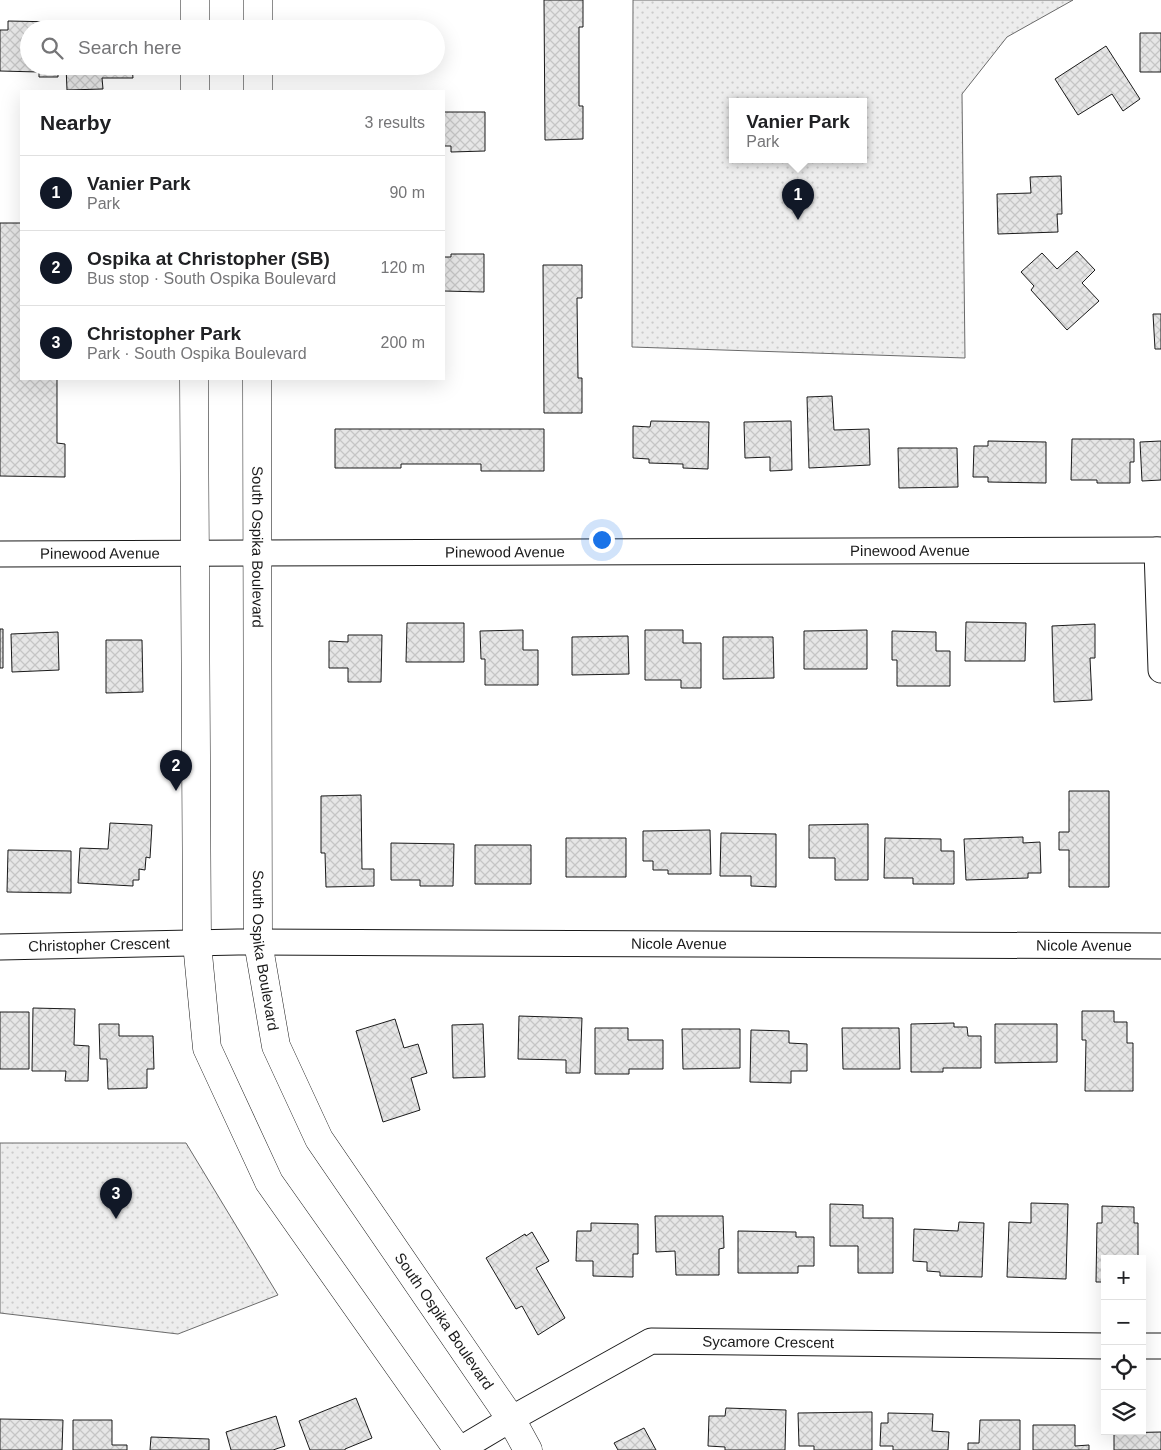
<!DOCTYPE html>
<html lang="en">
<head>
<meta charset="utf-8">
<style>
  :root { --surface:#fff; --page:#f2f2f2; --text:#202124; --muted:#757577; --line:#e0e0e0; --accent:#111827 }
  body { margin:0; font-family:Arial,sans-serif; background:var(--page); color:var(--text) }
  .controls { position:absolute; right:15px; bottom:15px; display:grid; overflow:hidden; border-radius:0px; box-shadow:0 5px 20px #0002 }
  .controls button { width:45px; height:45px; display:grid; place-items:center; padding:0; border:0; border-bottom:1px solid var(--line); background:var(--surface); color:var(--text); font:25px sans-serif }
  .you { position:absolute; left:601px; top:539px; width:18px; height:18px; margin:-12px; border:4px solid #fff; border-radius:50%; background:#1a73e8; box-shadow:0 0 0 8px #1a73e833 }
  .badge { display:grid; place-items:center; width:32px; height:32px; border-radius:50%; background:var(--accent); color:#fff; font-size:16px; font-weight:700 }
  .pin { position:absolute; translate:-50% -41px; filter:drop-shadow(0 1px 2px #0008) }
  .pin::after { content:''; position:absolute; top:26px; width:18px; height:15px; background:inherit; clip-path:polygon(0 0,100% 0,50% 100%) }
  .popup { position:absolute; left:729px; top:98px; width:138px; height:65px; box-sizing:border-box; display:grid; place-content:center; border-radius:0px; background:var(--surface); filter:drop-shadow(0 1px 4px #0005); font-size:16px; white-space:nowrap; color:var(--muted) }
  .popup b { font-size:19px; color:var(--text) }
  .popup::after { content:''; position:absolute; left:50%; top:100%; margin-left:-10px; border:10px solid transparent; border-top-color:var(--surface) }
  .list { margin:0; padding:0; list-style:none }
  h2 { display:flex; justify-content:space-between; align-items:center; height:65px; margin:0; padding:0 20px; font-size:21px }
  h2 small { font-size:16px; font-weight:400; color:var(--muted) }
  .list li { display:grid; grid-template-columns:32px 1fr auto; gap:15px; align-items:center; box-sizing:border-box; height:75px; padding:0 20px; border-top:1px solid var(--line) }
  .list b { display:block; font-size:19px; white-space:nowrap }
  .list p { margin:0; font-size:16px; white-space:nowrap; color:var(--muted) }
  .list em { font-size:16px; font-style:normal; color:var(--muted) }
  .icon { flex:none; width:28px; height:28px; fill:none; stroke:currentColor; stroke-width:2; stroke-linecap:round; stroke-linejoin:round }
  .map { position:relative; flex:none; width:1161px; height:1450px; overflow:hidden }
  .search { position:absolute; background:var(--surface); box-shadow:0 5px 20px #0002; left:20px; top:20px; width:425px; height:55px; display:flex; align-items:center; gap:12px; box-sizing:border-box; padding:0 18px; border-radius:28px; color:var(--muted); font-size:19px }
  .panel { position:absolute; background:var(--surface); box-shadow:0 5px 20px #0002; left:20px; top:90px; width:425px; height:290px; border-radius:0px }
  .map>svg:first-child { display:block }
</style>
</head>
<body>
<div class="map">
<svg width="1161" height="1450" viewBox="0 0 1161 1450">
  <defs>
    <pattern id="green-dots" width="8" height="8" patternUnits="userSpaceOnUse" patternTransform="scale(1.25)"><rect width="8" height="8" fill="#ededed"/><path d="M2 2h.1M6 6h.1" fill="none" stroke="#cbcbcb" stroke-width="1.8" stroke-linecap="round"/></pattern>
    <pattern id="building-cross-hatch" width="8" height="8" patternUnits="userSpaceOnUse" patternTransform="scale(1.25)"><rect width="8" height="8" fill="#e6e6e6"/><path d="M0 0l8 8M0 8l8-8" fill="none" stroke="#c5c5c5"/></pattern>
  </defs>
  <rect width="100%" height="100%" fill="#fff"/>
  <path fill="url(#green-dots)" stroke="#6a6a6a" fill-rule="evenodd" d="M633,0H1073L1007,37L962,94L965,358L632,347ZM733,101H863V159H733Z
    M0,1143H186L278,1295L178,1334L0,1313Z"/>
  <path fill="url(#building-cross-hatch)" stroke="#1a1a1a" d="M544,0H583V27H579V106H583V139L545,140Z
    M8,21L58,22V29H29V66H58V77H39V72L0,71V30H8Z
    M1140,33H1161V72H1140Z
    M1106,46L1140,99L1123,111L1112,94L1078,115L1055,79Z
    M66,66H132L133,78H102L103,89L67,90Z
    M444,112H485V151L451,152V146H444Z
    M1061,176L1062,214H1057L1058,232L998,234L997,194L1031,193L1030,177Z
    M0,223H21V379H57V443L65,444V477L0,476Z
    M1077,251L1095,270L1082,283L1099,301L1067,330L1031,290L1034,286L1021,272L1042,253L1057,269Z
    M451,254H484V292L444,291V257H451Z
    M543,265H582V298H577L578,378H582V413H544Z
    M1153,314H1161V349H1155Z
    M832,396L834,430L869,429L870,465L809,468L807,397Z
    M651,421L709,422L708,469L683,468V464L649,463V459L633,458V426L650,427Z
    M791,421L792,470L770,471V457L745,458L744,422Z
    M335,429H544V471H481V464H401V468H335Z
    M1072,439H1134V462H1130V483H1097V480H1071Z
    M988,441L1046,442V483L988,482V477H973L974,446H988Z
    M1161,441V480L1142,481L1140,442Z
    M898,448H957L958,487L899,488Z
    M966,622L1026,623L1025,661H965Z
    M407,623H464V662H406Z
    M1095,624V658H1090L1092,700L1054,702L1052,626Z
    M0,629H3V668H0Z
    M523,630V650H538V685H485V659H481L480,631Z
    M645,630H683V643H701V688H681V680H645Z
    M867,630V669H804V631Z
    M892,631L936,632V651H950V686H897V660H892Z
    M58,632L59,670L12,672L11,634Z
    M348,635H382L381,682H348V668H329V641L348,642Z
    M628,636L629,674L572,675V637Z
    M723,637H773L774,678L723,679Z
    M106,640H142L143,692L106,693Z
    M1069,791H1109V887H1069V850H1059V832H1069Z
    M361,795L362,869H374V886L326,887L325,853H321V796Z
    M110,823L152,825L150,858L146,857L145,870L139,869V880H133V886L78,883L80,848L108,849Z
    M868,824V880H835V858H809V825Z
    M710,830L711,874H668V870H653V861H643V831Z
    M721,833L776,834V887L751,886V876H720Z
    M1023,837V843L1040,842L1041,873H1028V878L966,880L964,839Z
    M566,838H626V877H566Z
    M885,838L941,839V851H954V884H913V878H884Z
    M391,843L454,844L453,886H420V880H391Z
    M475,845H531V884H475Z
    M8,850L71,851V893L7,892Z
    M33,1008L75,1009L74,1045L89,1046L88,1081H65L66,1071H32Z
    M1082,1011H1114V1022H1127V1043H1133V1091H1085L1086,1040H1082Z
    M0,1012H29V1069H0Z
    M519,1016L582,1018L580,1073H566V1060L518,1059Z
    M395,1019L404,1048L418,1044L427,1073L411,1078L420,1110L383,1122L356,1031Z
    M954,1023V1027H967L968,1036H981V1068H943V1072H911V1024Z
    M99,1024H119V1036H153L154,1069H147V1088L108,1089L107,1059H100Z
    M483,1024L485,1077L453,1078L452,1025Z
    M995,1024H1057V1062L995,1063Z
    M595,1028H628V1040H663V1069H629V1074H595Z
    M842,1028H899L900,1069H843Z
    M682,1029H740V1068L683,1069Z
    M751,1030L789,1031V1043L807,1044V1071H791V1083L750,1082Z
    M1031,1203L1068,1204L1066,1279L1007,1277L1009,1222L1031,1223Z
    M830,1204L863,1205V1218H893V1273H858V1246H830Z
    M1102,1206L1134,1207V1223H1138V1259H1105V1282H1096L1097,1223H1102Z
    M655,1216H723L724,1248L719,1249V1275H676L675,1251L656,1252Z
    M959,1222L984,1223L982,1277L940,1276V1272L927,1271V1262L913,1261L914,1229L958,1231Z
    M591,1223L638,1224V1254H633V1277L593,1276V1261H576L577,1231H591Z
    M738,1231L796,1232V1237H814V1266H798V1273H738Z
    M532,1232L549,1261L536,1268L565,1318L538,1335L522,1306L516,1309L486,1258L525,1234L526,1236Z
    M356,1398L372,1438L345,1449V1450H310L299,1421Z
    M726,1408L786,1410L785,1450H725V1447L708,1446L709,1416H725Z
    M872,1412V1450H814V1446H799L798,1413Z
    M888,1413L933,1414L932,1431L949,1432L948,1450H893V1446H880L881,1423H888Z
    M276,1416L285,1446L273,1450H231L226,1432Z
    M0,1419L63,1420L62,1450H0Z
    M73,1420H112V1445H127V1450H73Z
    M980,1420H1020V1450H968V1443H979Z
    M1033,1425H1075V1446L1089,1445V1450H1033Z
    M644,1428L656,1450H618L614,1443Z
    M1161,1432V1450H1114V1433Z
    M151,1437L209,1439V1450H150Z"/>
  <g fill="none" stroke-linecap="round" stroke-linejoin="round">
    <defs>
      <g id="minor">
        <path d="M1157,550L1161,670"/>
        <path id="s1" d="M0,554L1161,550"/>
        <path id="s2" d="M0,947L238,942L1161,946"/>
        <path d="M1142,1346H1161"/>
        <path id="s3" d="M459,1450L511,1419L651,1341L1105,1346"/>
      </g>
      <g id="secondary">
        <path d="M195,29V0"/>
        <path d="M258,29V0"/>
        <path d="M195,91V66"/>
        <path d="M258,91V66"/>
        <path d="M194,379L197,943L207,1048L269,1182L458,1450"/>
        <path id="s4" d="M257,379L258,942L276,1046L319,1139L511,1419L528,1450"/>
      </g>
    </defs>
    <use href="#minor" stroke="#1a1a1a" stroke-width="27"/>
    <use href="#secondary" stroke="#1a1a1a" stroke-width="29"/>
    <use href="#minor" stroke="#fff" stroke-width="25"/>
    <use href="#secondary" stroke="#fff" stroke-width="28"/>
  </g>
  <g text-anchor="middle" stroke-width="4" stroke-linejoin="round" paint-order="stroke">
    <g font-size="15" fill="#1a1a1a" stroke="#fff">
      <text dy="5" stroke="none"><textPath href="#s4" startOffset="168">South Ospika Boulevard</textPath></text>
      <text dy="5" stroke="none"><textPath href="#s1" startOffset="910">Pinewood Avenue</textPath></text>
      <text dy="5" stroke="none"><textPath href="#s1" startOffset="505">Pinewood Avenue</textPath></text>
      <text dy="5" stroke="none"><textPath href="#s1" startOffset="100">Pinewood Avenue</textPath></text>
      <text dy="5" stroke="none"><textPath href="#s2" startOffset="679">Nicole Avenue</textPath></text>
      <text dy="5" stroke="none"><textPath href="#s2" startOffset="99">Christopher Crescent</textPath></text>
      <text dy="5" stroke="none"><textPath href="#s2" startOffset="1084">Nicole Avenue</textPath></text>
      <text dy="5" stroke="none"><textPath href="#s4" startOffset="572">South Ospika Boulevard</textPath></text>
      <text dy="5" stroke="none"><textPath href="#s4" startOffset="992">South Ospika Boulevard</textPath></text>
      <text dy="5" stroke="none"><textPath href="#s3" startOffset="338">Sycamore Crescent</textPath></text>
    </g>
  </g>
</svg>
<div class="controls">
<button>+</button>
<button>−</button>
<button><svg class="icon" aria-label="locate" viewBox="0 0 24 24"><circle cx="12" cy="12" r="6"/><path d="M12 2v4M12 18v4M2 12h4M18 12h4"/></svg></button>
<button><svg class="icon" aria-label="layers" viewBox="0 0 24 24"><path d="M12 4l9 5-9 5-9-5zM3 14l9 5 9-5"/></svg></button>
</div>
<div class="you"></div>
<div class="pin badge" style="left:798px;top:220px">1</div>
<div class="popup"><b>Vanier Park</b>Park</div>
<div class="pin badge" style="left:176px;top:791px">2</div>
<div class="pin badge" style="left:116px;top:1219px">3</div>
<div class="search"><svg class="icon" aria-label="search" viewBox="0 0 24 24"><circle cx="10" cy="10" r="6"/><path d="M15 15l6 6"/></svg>Search here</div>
<section class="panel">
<h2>Nearby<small>3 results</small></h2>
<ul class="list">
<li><span class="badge">1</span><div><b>Vanier Park</b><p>Park</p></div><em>90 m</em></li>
<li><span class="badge">2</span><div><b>Ospika at Christopher (SB)</b><p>Bus stop · South Ospika Boulevard</p></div><em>120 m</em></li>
<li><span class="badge">3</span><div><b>Christopher Park</b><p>Park · South Ospika Boulevard</p></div><em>200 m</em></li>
</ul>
</section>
</div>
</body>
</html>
